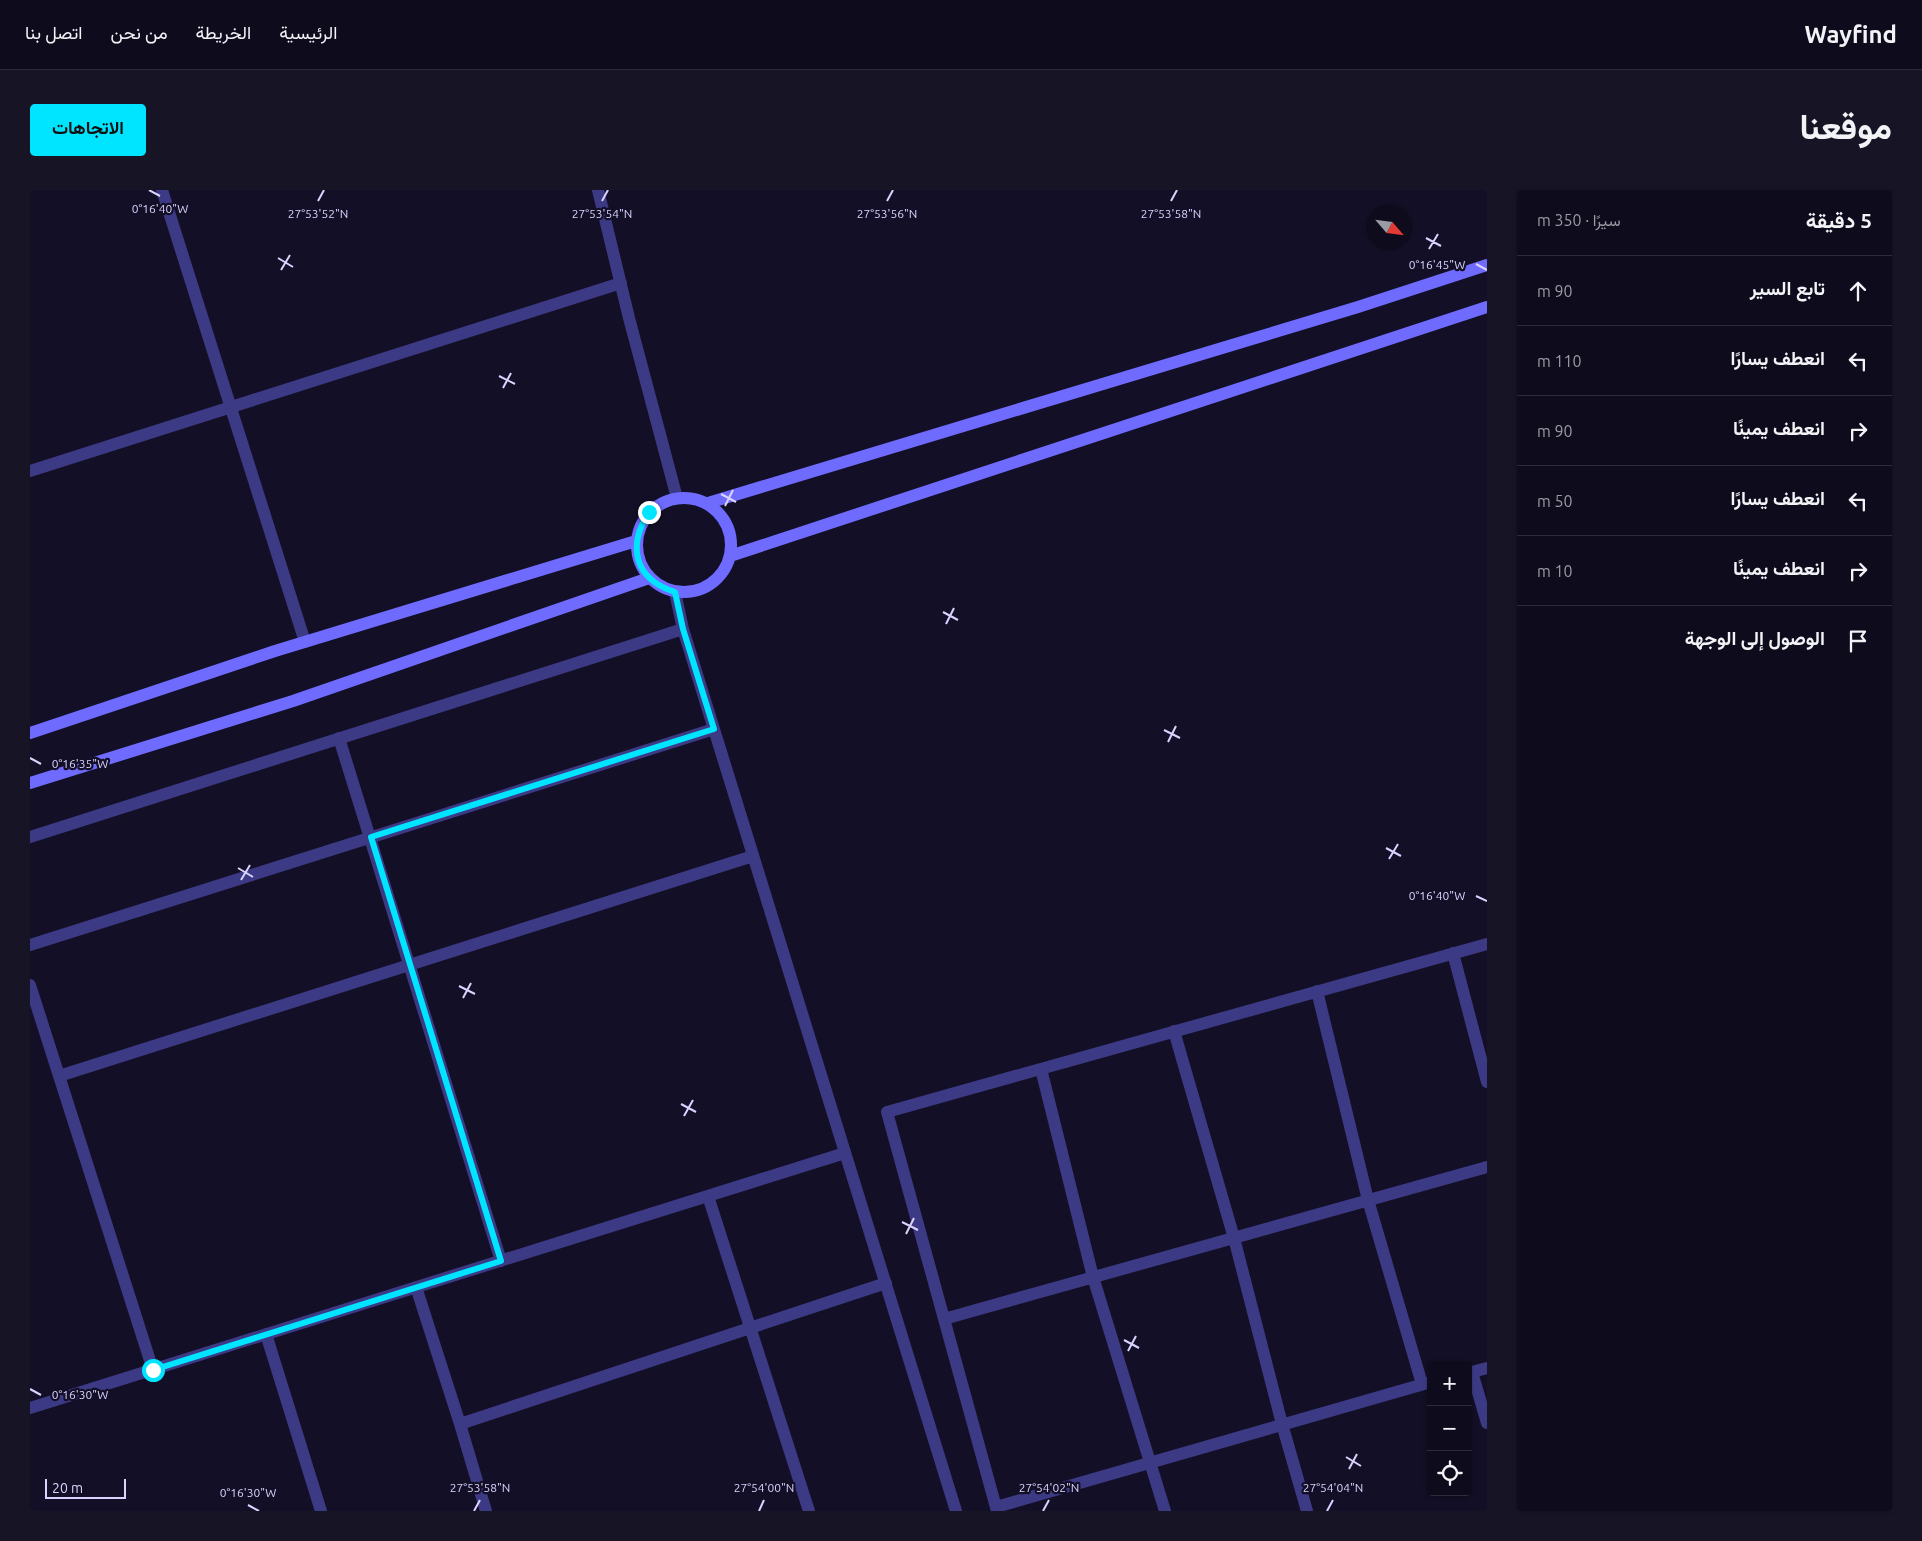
<!DOCTYPE html>
<html lang="ar">
<head>
<meta charset="utf-8">
<style>
  :root { --surface:#0e0b1c; --page:#171425; --text:#f1f3f6; --muted:#9b9ba3; --line:#2e2b3b; --accent:#00e5ff }
  body { margin:0; font-family:Ubuntu,Vazirmatn,sans-serif; background:var(--page); color:var(--text); direction:rtl }
  .controls { position:absolute; right:15px; bottom:15px; display:grid; overflow:hidden; border-radius:5px; box-shadow:0 1px 4px #0004 }
  .controls button { width:45px; height:45px; display:grid; place-items:center; padding:0; border:0; border-bottom:1px solid var(--line); background:var(--surface); color:var(--text); font:25px sans-serif }
  .compass { position:absolute; left:1337px; top:15px; width:45px; height:45px; border-radius:50%; background:var(--surface); box-shadow:0 1px 4px #0004; rotate:118deg }
  .scale { position:absolute; left:15px; bottom:12px; width:81px; box-sizing:border-box; padding-left:5px; border:2px solid #d9d4ff; border-top:0; font-size:14px; line-height:18px; white-space:nowrap; color:#d9d4ff; -webkit-text-stroke:4px #130f26; paint-order:stroke }
  .stop { position:absolute; width:15px; height:15px; margin:-11px; border:4px solid #00e5ff; border-radius:50%; background:#fff }
  .stop.end { background:#00e5ff; border-color:#fff; box-shadow:0 1px 5px #0008 }
  .list { margin:0; padding:0; list-style:none }
  h2 { display:flex; justify-content:space-between; align-items:center; height:65px; margin:0; padding:0 20px; font-size:21px }
  h2 small { font-size:16px; font-weight:400; color:var(--muted) }
  .list li { display:grid; grid-template-columns:32px 1fr auto; gap:15px; align-items:center; box-sizing:border-box; height:70px; padding:0 20px; border-top:1px solid var(--line) }
  .list b { display:block; font-size:19px; white-space:nowrap }
  .list em { font-size:16px; font-style:normal; color:var(--muted) }
  .icon { flex:none; width:28px; height:28px; fill:none; stroke:currentColor; stroke-width:2; stroke-linecap:round; stroke-linejoin:round }
  .map { position:relative; flex:none; width:1457px; height:1321px; overflow:hidden; direction:ltr; border-radius:5px }
  header { display:flex; align-items:center; gap:30px; box-sizing:border-box; height:70px; padding:0 25px; background:var(--surface); border-bottom:1px solid var(--line) }
  header strong { font-size:24px }
  nav { display:flex; gap:28px; margin-inline-start:auto; font-size:18px }
  .intro { display:flex; align-items:center; justify-content:space-between; box-sizing:border-box; height:120px; padding:0 30px }
  h1 { margin:0; font-size:35px }
  .button { padding:12px 22px; border-radius:5px; background:var(--accent); color:#111; font-size:18px; font-weight:700 }
  main { display:flex; gap:30px; padding:0 30px }
  aside { flex:1; background:var(--surface); border-radius:5px; box-shadow:0 1px 4px #0004 }
  .map>svg:first-child { display:block }
</style>
</head>
<body>
<header>
<strong>Wayfind</strong>
<nav><a>الرئيسية</a><a>الخريطة</a><a>من نحن</a><a>اتصل بنا</a></nav>
</header>
<div class="intro"><h1>موقعنا</h1><a class="button">الاتجاهات</a></div>
<main>
<aside>
<h2>5 دقيقة<small>سيرًا · 350 m</small></h2>
<ul class="list">
<li><svg class="icon" aria-label="ahead" viewBox="0 0 24 24"><path d="M12 20V5M6 11l6-6 6 6"/></svg><div><b>تابع السير</b></div><em>90 m</em></li>
<li><svg class="icon" aria-label="left" viewBox="0 0 24 24"><path d="M17 20v-9H6M10 6l-5 5 5 5"/></svg><div><b>انعطف يسارًا</b></div><em>110 m</em></li>
<li><svg class="icon" aria-label="right" viewBox="0 0 24 24"><path d="M7 20v-9h11M14 6l5 5-5 5"/></svg><div><b>انعطف يمينًا</b></div><em>90 m</em></li>
<li><svg class="icon" aria-label="left" viewBox="0 0 24 24"><path d="M17 20v-9H6M10 6l-5 5 5 5"/></svg><div><b>انعطف يسارًا</b></div><em>50 m</em></li>
<li><svg class="icon" aria-label="right" viewBox="0 0 24 24"><path d="M7 20v-9h11M14 6l5 5-5 5"/></svg><div><b>انعطف يمينًا</b></div><em>10 m</em></li>
<li><svg class="icon" aria-label="arrive" viewBox="0 0 24 24"><path d="M6 21V4h12l-3 4 3 4H6"/></svg><div><b>الوصول إلى الوجهة</b></div></li>
</ul>
</aside>
<div class="map">
<svg width="1457" height="1321" viewBox="0 0 1457 1321">
  <rect width="100%" height="100%" fill="#130f26"/>
  <g fill="none" stroke-linecap="round" stroke-linejoin="round">
    <path stroke="#3d3a85" stroke-width="12" d="M132,0L275,452
      M568,0L599,128L647,308
      M0,281L591,93
      M645,402L653,439L926,1321
      M309,548L471,1071
      M0,647L653,439
      M0,755L684,539
      M1423,763L1457,892
      M0,795L123,1180
      M1287,801L1338,1010L1392,1194
      M1144,841L1204,1048L1252,1234L1277,1321
      M1011,879L1063,1087L1135,1321
      M29,886L723,666
      M678,1006L779,1321
      M386,1097L430,1234L456,1321
      M914,1129L1457,977
      M236,1144L291,1321
      M1442,1182L1457,1233
      M1438,1183L1457,1178
      M0,1218L815,963
      M430,1234L856,1093
      M966,1317L1401,1192
      M967,1321L857,922L1457,754"/>
    <path stroke="#6f6bff" stroke-width="12" d="M607 355a47 47 0 1 1 94 0a47 47 0 1 1-94 0Z
      M678,313L1328,117L1457,75
      M700,366L1457,117
      M0,543L245,461L606,351
      M0,593L263,511L619,388"/>
  </g>
  <g fill="none" stroke-linecap="round" stroke-linejoin="round">
    <path stroke="#00e5ff" stroke-width="6" d="M123,1180L471,1071L341,647L684,539L653,439L645,402C604,389 597,356 619,322"/>
  </g>
  <path fill="none" stroke="#d9d4ff" stroke-width="2" d="M119,0L130,6M288,11L294,0M572,11L578,0M857,11L863,0M1141,11L1147,0M1396,48L1411,56M1399,59L1408,44M248,68L263,77M1446,74L1457,80M251,80L260,65M469,186L485,194M473,198L481,183M691,304L706,312M695,316L703,300M913,422L928,430M916,434L924,418M1134,540L1150,548M1138,552L1146,536M0,568L11,574M1356,658L1371,666M1359,669L1368,654M208,678L223,687M211,690L220,675M1446,706L1457,711M429,796L445,804M433,808L441,793M651,914L666,922M654,926L663,910M872,1032L888,1040M876,1044L884,1028M1094,1150L1109,1158M1098,1161L1106,1146M0,1199L11,1205M1316,1267L1331,1276M1319,1279L1327,1264M218,1315L229,1321M444,1321L450,1310M729,1321L734,1310M1013,1321L1019,1310M1297,1321L1303,1310"/>
  <g font-size="12" text-anchor="middle" fill="#d9d4ff" stroke="#130f26" stroke-width="4.5" stroke-linejoin="round" paint-order="stroke">
    <text x="130" y="23">0°16'40"W</text>
    <text x="288" y="28">27°53'52"N</text>
    <text x="572" y="28">27°53'54"N</text>
    <text x="857" y="28">27°53'56"N</text>
    <text x="1141" y="28">27°53'58"N</text>
    <text x="1407" y="79">0°16'45"W</text>
    <text x="50" y="578">0°16'35"W</text>
    <text x="1407" y="710">0°16'40"W</text>
    <text x="50" y="1209">0°16'30"W</text>
    <text x="450" y="1302">27°53'58"N</text>
    <text x="734" y="1302">27°54'00"N</text>
    <text x="1019" y="1302">27°54'02"N</text>
    <text x="1303" y="1302">27°54'04"N</text>
    <text x="218" y="1307">0°16'30"W</text>
  </g>
</svg>
<div class="controls">
<button>+</button>
<button>−</button>
<button><svg class="icon" aria-label="locate" viewBox="0 0 24 24"><circle cx="12" cy="12" r="6"/><path d="M12 2v4M12 18v4M2 12h4M18 12h4"/></svg></button>
</div>
<svg class="compass" viewBox="-18 -18 36 36"><path d="M0-13l5 13h-10z" fill="#e53935"/><path d="M0 13l5-13h-10z" fill="#9b9ba3"/></svg>
<div class="scale">20 m</div>
<div class="stop" style="left:123px;top:1180px"></div>
<div class="stop end" style="left:619px;top:322px"></div>
</div>
</main>
</body>
</html>
